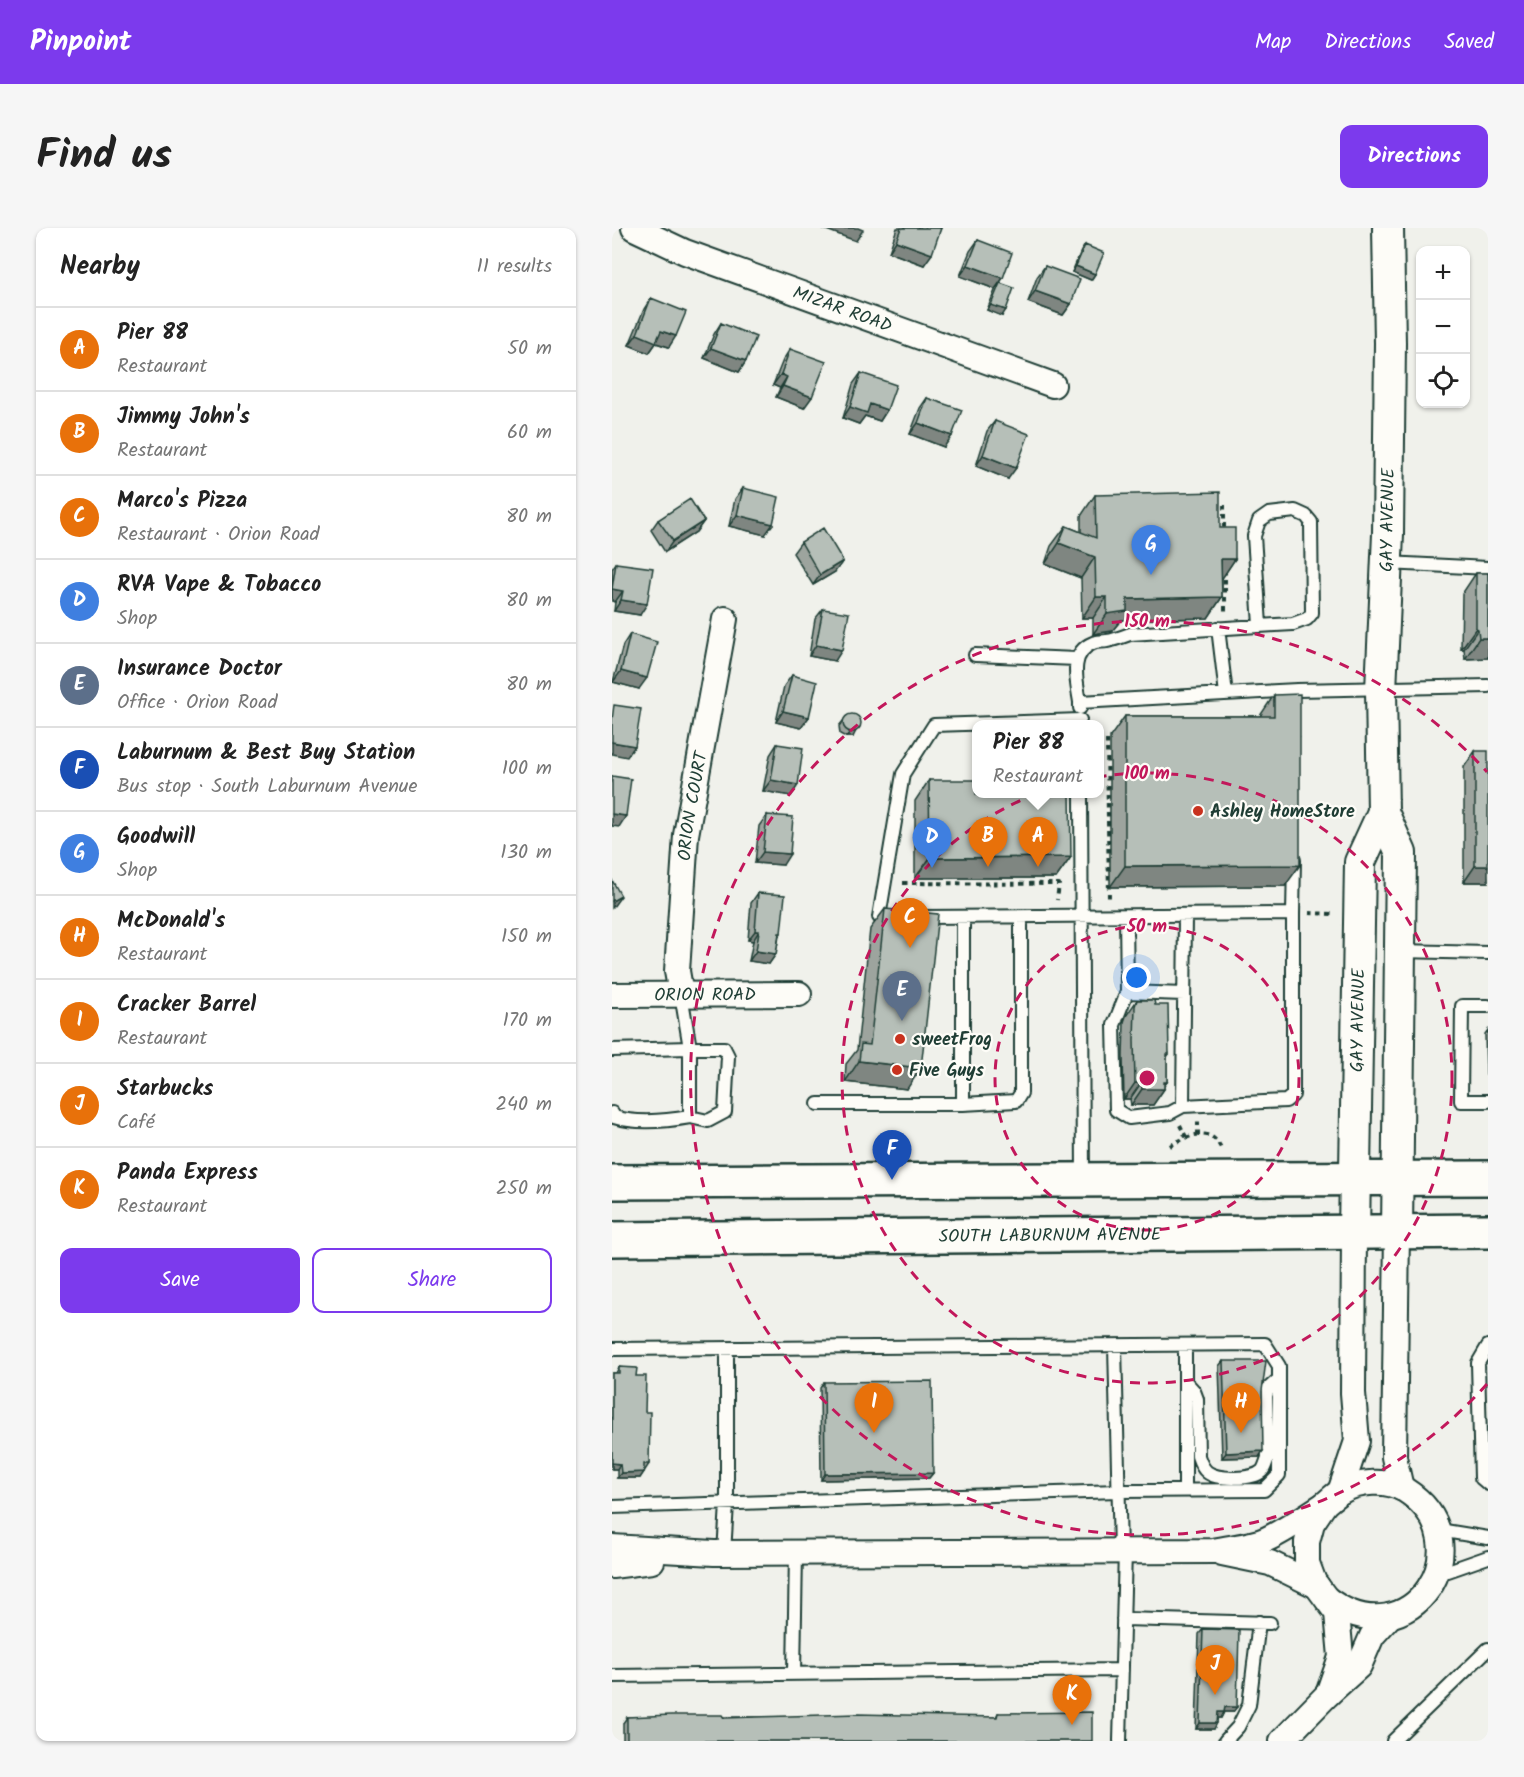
<!DOCTYPE html>
<html lang="en">
<head>
<meta charset="utf-8">
<style>
  :root { --surface:#fff; --page:#f6f6f6; --text:#222; --muted:#767676; --line:#e0e0e0; --accent:#7c3aed }
  body { margin:0; font-family:Kalam,sans-serif; background:var(--page); color:var(--text) }
  .controls { position:absolute; right:18px; top:18px; display:grid; overflow:hidden; border-radius:12px; box-shadow:0 2px 4px #0004 }
  .controls button { width:54px; height:54px; display:grid; place-items:center; padding:0; border:0; border-bottom:2px solid var(--line); background:var(--surface); color:var(--text); font:30px sans-serif }
  .you { position:absolute; left:525px; top:750px; width:21px; height:21px; margin:-15px; border:4px solid #fff; border-radius:50%; background:#1a73e8; box-shadow:0 0 0 9px #1a73e833 }
  .badge { display:grid; place-items:center; width:39px; height:39px; border-radius:50%; background:var(--accent); color:#fff; font-size:20px; font-weight:700 }
  .pin { position:absolute; translate:-50% -50px; filter:drop-shadow(0 2px 3px #0008) }
  .pin::after { content:''; position:absolute; top:32px; width:21px; height:18px; background:inherit; clip-path:polygon(0 0,100% 0,50% 100%) }
  .popup { position:absolute; left:360px; top:492px; width:132px; height:78px; box-sizing:border-box; display:grid; place-content:center; border-radius:12px; background:var(--surface); filter:drop-shadow(0 2px 4px #0005); font-size:20px; white-space:nowrap; color:var(--muted) }
  .popup b { font-size:22px; color:var(--text) }
  .popup::after { content:''; position:absolute; left:50%; top:100%; margin-left:-12px; border:12px solid transparent; border-top-color:var(--surface) }
  .list { margin:0; padding:0; list-style:none }
  h2 { display:flex; justify-content:space-between; align-items:center; height:78px; margin:0; padding:0 24px; font-size:26px }
  h2 small { font-size:20px; font-weight:400; color:var(--muted) }
  .list li { display:grid; grid-template-columns:39px 1fr auto; gap:18px; align-items:center; box-sizing:border-box; height:84px; padding:0 24px; border-top:2px solid var(--line) }
  .list b { display:block; font-size:22px; white-space:nowrap }
  .list p { margin:0; font-size:20px; white-space:nowrap; color:var(--muted) }
  .list em { font-size:20px; font-style:normal; color:var(--muted) }
  .actions { display:flex; gap:12px; padding:18px 24px }
  .actions a { flex:1; padding:14px 0; border:2px solid var(--accent); border-radius:12px; text-align:center; font-size:21px; color:var(--accent) }
  .actions .main { background:var(--accent); color:#fff }
  .icon { flex:none; width:33px; height:33px; fill:none; stroke:currentColor; stroke-width:2; stroke-linecap:round; stroke-linejoin:round }
  .map { position:relative; flex:none; width:876px; height:1513px; overflow:hidden; border-radius:12px }
  header { display:flex; align-items:center; gap:36px; box-sizing:border-box; height:84px; padding:0 30px; background:var(--accent); color:#fff }
  header strong { font-size:28px }
  nav { display:flex; gap:33px; margin-inline-start:auto; font-size:21px }
  .intro { display:flex; align-items:center; justify-content:space-between; box-sizing:border-box; height:144px; padding:0 36px }
  h1 { margin:0; font-size:42px }
  .button { padding:15px 27px; border-radius:12px; background:var(--accent); color:#fff; font-size:21px; font-weight:700 }
  main { display:flex; gap:36px; padding:0 36px }
  aside { flex:1; background:var(--surface); border-radius:12px; box-shadow:0 2px 4px #0004 }
  .map>svg:first-child { display:block }
</style>
</head>
<body>
<header>
<strong>Pinpoint</strong>
<nav><a>Map</a><a>Directions</a><a>Saved</a></nav>
</header>
<div class="intro"><h1>Find us</h1><a class="button">Directions</a></div>
<main>
<aside>
<h2>Nearby<small>11 results</small></h2>
<ul class="list">
<li><span class="badge" style="background:#e8710a">A</span><div><b>Pier 88</b><p>Restaurant</p></div><em>50 m</em></li>
<li><span class="badge" style="background:#e8710a">B</span><div><b>Jimmy John's</b><p>Restaurant</p></div><em>60 m</em></li>
<li><span class="badge" style="background:#e8710a">C</span><div><b>Marco's Pizza</b><p>Restaurant · Orion Road</p></div><em>80 m</em></li>
<li><span class="badge" style="background:#3f7fe0">D</span><div><b>RVA Vape &amp; Tobacco</b><p>Shop</p></div><em>80 m</em></li>
<li><span class="badge" style="background:#5c6f8a">E</span><div><b>Insurance Doctor</b><p>Office · Orion Road</p></div><em>80 m</em></li>
<li><span class="badge" style="background:#1a4fb4">F</span><div><b>Laburnum &amp; Best Buy Station</b><p>Bus stop · South Laburnum Avenue</p></div><em>100 m</em></li>
<li><span class="badge" style="background:#3f7fe0">G</span><div><b>Goodwill</b><p>Shop</p></div><em>130 m</em></li>
<li><span class="badge" style="background:#e8710a">H</span><div><b>McDonald's</b><p>Restaurant</p></div><em>150 m</em></li>
<li><span class="badge" style="background:#e8710a">I</span><div><b>Cracker Barrel</b><p>Restaurant</p></div><em>170 m</em></li>
<li><span class="badge" style="background:#e8710a">J</span><div><b>Starbucks</b><p>Café</p></div><em>240 m</em></li>
<li><span class="badge" style="background:#e8710a">K</span><div><b>Panda Express</b><p>Restaurant</p></div><em>250 m</em></li>
</ul>
<div class="actions"><a class="main">Save</a><a>Share</a></div>
</aside>
<div class="map">
<svg width="876" height="1513" viewBox="0 0 876 1513">
  <rect width="100%" height="100%" fill="#f0f1eb"/>
  <filter id="ink" filterUnits="userSpaceOnUse"><feTurbulence type="fractalNoise" baseFrequency=".0167" numOctaves="2"/><feDisplacementMap in="SourceGraphic" scale="12" xChannelSelector="R" yChannelSelector="G"/><feConvolveMatrix kernelMatrix="1 2 1 2 8 2 1 2 1" color-interpolation-filters="sRGB"/></filter>
  <g filter="url(#ink)">
    <g fill="none" stroke-linecap="round" stroke-linejoin="round">
      <defs>
        <path id="service" d="M775,335L876,340
          M606,400L614,466
          M363,427L465,431
          M468,474C465,454 456,425 481,415C485,413 490,414 495,413C502,412 510,409 518,406L681,396L695,391L700,385L699,294L694,288L683,283L657,286L647,293L642,308L648,397
          M468,480V474L685,462L876,458
          M469,566L471,950
          M514,688L515,764L502,797L504,882L517,890L558,885L571,878L674,873L681,867V686
          M283,689H267L291,546L322,497L468,492
          M312,689L681,686L682,632
          M351,689V876L404,873L409,865V689
          M788,723L876,725
          M515,764L572,766
          M876,778H850L849,873H876
          M0,822L78,820L69,766
          M206,876H351
          M571,878L573,688
          M0,885L2,889C25,896 55,893 78,889V820H112L116,828L113,884L96,893L78,889
          M573,1117V1263
          M503,1118L508,1323
          M876,1118L866,1135L869,1250L876,1256
          M0,1121L653,1116L667,1138V1247L652,1262L506,1263L0,1279
          M573,1153L582,1163L585,1171L586,1228C588,1234 590,1240 595,1244C605,1252 641,1252 650,1243C653,1240 654,1234 656,1230L654,1168L656,1161L667,1151
          M827,1302L876,1310
          M112,1325L115,1276V1120
          M826,1344L836,1343L876,1329
          M511,1391L658,1395
          M182,1446L184,1325
          M0,1448L510,1442
          M508,1513L513,1323
          M613,1513L626,1499L637,1477L647,1394
          M781,1513L876,1421"/>
        <g id="minor">
          <path id="s1" d="M22,0L73,24L441,157"/>
          <path id="s2" d="M69,766L65,743L74,607L113,391"/>
          <path id="s3" d="M0,767L187,766"/>
          <path d="M785,1004L782,1229L789,1260"/>
          <path d="M728,1264L745,1213L741,1165L742,1005"/>
          <path d="M712,1277L700,1295L695,1314V1335L702,1354L725,1385L729,1429L716,1466"/>
          <path d="M0,1319L102,1325L602,1323C619,1319 640,1318 655,1311C674,1302 693,1289 710,1278C716,1274 721,1268 728,1264C746,1253 775,1251 793,1262C876,1315 799,1435 715,1371"/>
          <path d="M610,1325L658,1335L705,1358"/>
          <path d="M0,1338L40,1333"/>
          <path d="M670,1513L716,1466L747,1438L760,1408L778,1388"/>
        </g>
        <g id="tertiary">
          <path d="M776,0L778,115L776,306L769,462L771,584L789,625L785,1004"/>
          <path id="s4" d="M742,1005L748,634L771,584"/>
        </g>
        <g id="primary">
          <path d="M0,954L876,950"/>
          <path id="s5" d="M0,1011L876,1003"/>
        </g>
      </defs>
      <use href="#service" stroke="#1f3d34" stroke-width="16"/>
      <use href="#minor" stroke="#1f3d34" stroke-width="28"/>
      <use href="#tertiary" stroke="#1f3d34" stroke-width="34"/>
      <use href="#primary" stroke="#1f3d34" stroke-width="38"/>
      <path stroke="#1f3d34" stroke-width="4" stroke-dasharray="4.5 4.5" stroke-linecap="butt" d="M612,277V305
        M613,342V386
        M495,512L497,671
        M291,655L447,656L445,672
        M697,685L721,686
        M568,897L574,909
        M586,907V893
        M558,918C575,908 598,897 609,920"/>
      <use href="#service" stroke="#fdfcf7" stroke-width="12"/>
      <use href="#minor" stroke="#fdfcf7" stroke-width="24"/>
      <use href="#tertiary" stroke="#fdfcf7" stroke-width="30"/>
      <use href="#primary" stroke="#fdfcf7" stroke-width="33"/>
    </g>
    <path fill="#9da49e" stroke="#1f3d34" stroke-width="1.5" d="M285,0H329L312,37L277,24Z
      M366,12L391,50L383,61L348,48L358,23Z
      M473,17L483,46L479,52L460,44L469,23Z
      M433,38L459,76L451,87L416,74L425,49Z
      M388,55L390,88L375,82L384,60Z
      M39,70L57,119L44,115L37,125L17,117L32,81Z
      M109,95L134,133L127,144L92,130L102,106Z
      M178,121L192,180L164,169L168,160L161,157L171,132Z
      M249,145L275,182L268,193L253,188L247,196L231,190L241,156Z
      M315,170L332,219L298,206L308,180Z
      M383,193L396,251L364,238L375,203Z
      M131,260L153,307L117,298L123,271Z
      M483,267L608,300L623,331L610,350V369L596,390L509,392L500,403L481,406V390H470L469,350L433,336L439,318L454,298L469,304V288Z
      M46,292L92,293L84,304L53,324L39,302Z
      M189,314L223,344L201,357L181,325Z
      M4,335L28,387L2,383L3,374L0,373V341Z
      M864,345H876V430L853,431L852,421H849L850,366Z
      M211,381L223,433L197,428L203,391Z
      M18,406L27,461L1,454L11,417Z
      M180,447L197,489L189,500L164,494L172,458Z
      M662,467L673,658L498,659V509L513,488H648Z
      M235,488L241,509H234L228,506L227,498Z
      M165,516L186,557L179,568L151,563L158,527Z
      M863,523L876,654H852V539Z
      M317,552L459,629L444,650H303V573Z
      M155,587L171,637L143,635L147,598Z
      M146,665L169,705L167,708L164,726L157,736L137,733L141,713L136,712L139,675Z
      M273,681L295,861L233,854L234,836L245,822L258,701Z
      M525,772L543,777L557,826L555,829V854L552,858V861L541,877H519L518,871H512L511,828L512,794L514,788Z
      M876,802V847H874L873,806Z
      M611,1133L650,1163L647,1229L610,1230L607,1138Z
      M7,1139L24,1148L33,1184L37,1236L28,1250H5V1241H0V1145H4Z
      M212,1154L321,1245L317,1250L209,1252L208,1160Z
      M591,1401L621,1484H612L609,1490H605L602,1501H584L587,1406Z
      M386,1485L480,1513H11V1495L15,1489H384Z"/>
    <path fill="#7f8681" stroke="#1f3d34" stroke-width="1.5" d="M209,0H246L251,2L244,13Z
      M284,13L320,26L312,37L277,24Z
      M356,37L391,50L383,61L348,48Z
      M464,38L483,46L479,52L460,44Z
      M423,63L459,76L451,87L416,74Z
      M379,77L394,82L390,88L375,82Z
      M49,103L64,108L57,119L44,115L37,125L17,117L25,106Z
      M99,120L134,133L127,144L92,130Z
      M169,146L175,149L168,160L161,157Z
      M171,158L200,169L192,180L164,169Z
      M258,176L275,182L268,193L253,188L247,196L231,190L238,179Z
      M306,195L340,208L332,219L298,206Z
      M371,227L404,240L396,251L364,238Z
      M125,287L161,296L153,307L117,298Z
      M92,293L84,304L53,324L61,313Z
      M447,315L483,329L469,350L433,336Z
      M609,331H623L609,352Z
      M231,333L223,344L201,357L208,347Z
      M0,361L11,363L3,374L0,373Z
      M484,369H495L481,390H470Z
      M610,369L596,390L509,392L500,403L481,406L495,386L515,371Z
      M9,372L35,376L28,387L2,383Z
      M864,400L866,401L852,421H849Z
      M867,410H876V430L853,431Z
      M204,417L230,422L223,433L197,428Z
      M9,443L35,450L27,461L1,454Z
      M171,483L197,489L189,500L164,494Z
      M244,503L241,509H234L238,504Z
      M0,514L23,518L15,529L0,526Z
      M159,552L186,557L179,568L151,563Z
      M0,586L14,588L7,599L0,598Z
      M151,624L178,626L171,637L143,635Z
      M459,629L444,650H303L318,630Z
      M688,637L673,658L498,659L513,638Z
      M863,638H876V654H852Z
      M9,668L1,679L0,680V673Z
      M143,703H147L141,713L136,712Z
      M144,723L164,726L157,736L137,733Z
      M247,833L309,840L295,861L233,854Z
      M552,854H555L549,861H552L541,877H519L530,861Z
      M523,855H529L518,871H512Z
      M651,1223L647,1229L610,1230L614,1225Z
      M0,1235L8,1236L5,1241H0Z
      M32,1244L28,1250H5L9,1245Z
      M321,1245L317,1250L209,1252L213,1246Z
      M613,1479H625L621,1484H609Z
      M606,1484H612L609,1490H602Z
      M588,1495H605L602,1501H584Z"/>
    <path fill="#b6bfb8" stroke="#1f3d34" stroke-width="1.5" d="M289,0H329L320,26L284,13Z
      M366,12L400,25L391,50L356,37Z
      M473,17L492,25L483,46L464,38Z
      M433,38L468,51L459,76L423,63Z
      M388,55L402,60L394,82L379,77Z
      M39,70L74,84L64,108L49,103L44,114L25,106Z
      M109,95L144,109L134,133L99,120Z
      M178,121L214,134L200,169L171,158L175,149L169,146Z
      M249,145L284,157L275,182L258,176L255,185L238,179Z
      M315,170L350,182L340,208L306,195Z
      M383,193L417,206L404,240L371,227Z
      M131,260L167,269L161,296L125,287Z
      M608,264V300H623V331H609L610,369L515,371V383L495,386V369H484L483,329L447,315L454,298L484,310L483,267Z
      M78,271L92,293L61,313L46,292Z
      M211,300L231,333L208,347L189,314Z
      M4,335L41,340L35,376L9,372L11,363L0,361Z
      M864,345H876V410H867L866,401L864,400Z
      M211,381L237,385L230,422L204,417Z
      M18,406L45,414L35,450L9,443Z
      M180,447L205,454L197,489L171,483Z
      M688,466V637L513,638V488H662V467Z
      M2,477L29,481L23,518L0,514V492Z
      M231 495a9 9 0 1 1 18 0a9 9 0 1 1-18 0Z
      M165,516L191,520L186,557L159,552Z
      M863,523H876V638H863Z
      M0,548L19,551L14,588L0,586Z
      M317,552H364V566H458L459,629L318,630Z
      M155,587L181,589L178,626L151,624Z
      M0,652L9,668L0,673Z
      M146,665L173,667L169,705H167L164,726L144,723L147,703H143Z
      M273,681L326,686L309,840L247,833L249,816L258,817Z
      M525,772H542L543,777H556L557,826H555V854H552V861H530L529,855H523L522,812L523,778Z
      M611,1133H654L650,1163L651,1223L614,1225Z
      M7,1139L25,1140L24,1148H34L33,1184H38L37,1236H32V1244L9,1245L8,1236L0,1235V1145H7Z
      M320,1153L321,1245L213,1246L212,1154Z
      M591,1401L627,1402L625,1479H613L612,1484H606L605,1495H588Z
      M480,1484V1513H15V1489L59,1487H110L112,1490L245,1486L385,1489L386,1485Z"/>
  </g>
  <g fill="none" stroke="#c2185b" stroke-width="3" stroke-dasharray="10 8">
    <circle cx="535" cy="850" r="152"/>
    <circle cx="535" cy="850" r="305"/>
    <path d="M875 1156A457 457 0 1 1 875 544"/>
  </g>
  <g fill="#c8321e" stroke="#fdfcf7" stroke-width="2">
    <circle cx="586" cy="583" r="6"/>
    <circle cx="288" cy="811" r="6"/>
    <circle cx="285" cy="842" r="6"/>
  </g>
  <g text-anchor="middle" stroke-width="4.5" stroke-linejoin="round" paint-order="stroke">
    <g font-size="18" fill="#1f3d34" stroke="#fdfcf7">
      <text dy="6" stroke="none"><textPath href="#s1" startOffset="224">MIZAR ROAD</textPath></text>
      <text transform="translate(775 292) rotate(-89)" y="6">GAY AVENUE</text>
      <text dy="6" stroke="none"><textPath href="#s2" startOffset="189">ORION COURT</textPath></text>
      <text dy="6" stroke="none"><textPath href="#s3" startOffset="93">ORION ROAD</textPath></text>
      <text dy="6" stroke="none"><textPath href="#s4" startOffset="213">GAY AVENUE</textPath></text>
      <text dy="6" stroke="none"><textPath href="#s5" startOffset="438">SOUTH LABURNUM AVENUE</textPath></text>
    </g>
    <g font-size="18" font-weight="bold" fill="#1f3d34" stroke="#fdfcf7" text-anchor="start">
      <text x="598" y="589">Ashley HomeStore</text>
      <text x="300" y="817">sweetFrog</text>
      <text x="297" y="848">Five Guys</text>
    </g>
  </g>
  <circle cx="535" cy="850" r="9" fill="#c2185b" stroke="#fdfcf7" stroke-width="3"/>
  <g font-size="18" text-anchor="middle" font-weight="bold" fill="#c2185b" stroke="#fdfcf7" stroke-width="4.5" stroke-linejoin="round" paint-order="stroke">
    <text x="535" y="399">150 m</text>
    <text x="535" y="551">100 m</text>
    <text x="535" y="704">50 m</text>
  </g>
</svg>
<div class="controls">
<button>+</button>
<button>−</button>
<button><svg class="icon" aria-label="locate" viewBox="0 0 24 24"><circle cx="12" cy="12" r="6"/><path d="M12 2v4M12 18v4M2 12h4M18 12h4"/></svg></button>
</div>
<div class="you"></div>
<div class="pin badge" style="left:426px;top:639px;background:#e8710a">A</div>
<div class="popup"><b>Pier 88</b>Restaurant</div>
<div class="pin badge" style="left:376px;top:639px;background:#e8710a">B</div>
<div class="pin badge" style="left:298px;top:720px;background:#e8710a">C</div>
<div class="pin badge" style="left:320px;top:640px;background:#3f7fe0">D</div>
<div class="pin badge" style="left:290px;top:793px;background:#5c6f8a">E</div>
<div class="pin badge" style="left:280px;top:952px;background:#1a4fb4">F</div>
<div class="pin badge" style="left:539px;top:347px;background:#3f7fe0">G</div>
<div class="pin badge" style="left:629px;top:1205px;background:#e8710a">H</div>
<div class="pin badge" style="left:262px;top:1205px;background:#e8710a">I</div>
<div class="pin badge" style="left:603px;top:1467px;background:#e8710a">J</div>
<div class="pin badge" style="left:460px;top:1497px;background:#e8710a">K</div>
</div>
</main>
</body>
</html>
